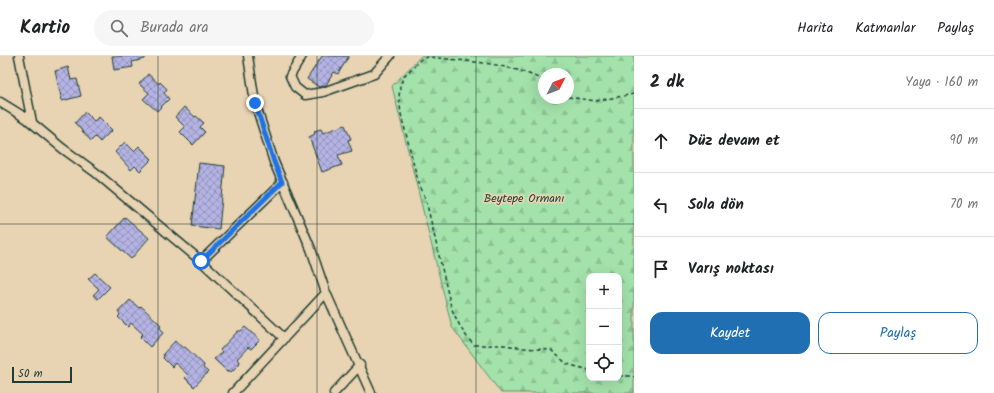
<!DOCTYPE html>
<html lang="tr">
<head>
<meta charset="utf-8">
<style>
  :root { --surface:#fff; --page:#f6f6f6; --text:#202124; --muted:#757577; --line:#e0e0e0; --accent:#1f6fb2 }
  body { margin:0; font-family:Kalam,sans-serif; background:var(--page); color:var(--text) }
  .controls { position:absolute; right:12px; bottom:12px; display:grid; overflow:hidden; border-radius:8px; box-shadow:0 4px 16px #0002 }
  .controls button { width:36px; height:36px; display:grid; place-items:center; padding:0; border:0; border-bottom:1px solid var(--line); background:var(--surface); color:var(--text); font:20px sans-serif }
  .compass { position:absolute; left:538px; top:12px; width:36px; height:36px; border-radius:50%; background:var(--surface); box-shadow:0 4px 16px #0002; rotate:48deg }
  .scale { position:absolute; left:12px; bottom:10px; width:60px; box-sizing:border-box; padding-left:4px; border:2px solid #1f3d34; border-top:0; font-size:11px; line-height:14px; white-space:nowrap; color:#1f3d34; -webkit-text-stroke:3px #e8d3b2; paint-order:stroke }
  .stop { position:absolute; width:12px; height:12px; margin:-9px; border:3px solid #1a73e8; border-radius:50%; background:#fff }
  .stop.end { background:#1a73e8; border-color:#fff; box-shadow:0 1px 4px #0008 }
  .list { margin:0; padding:0; list-style:none }
  h2 { display:flex; justify-content:space-between; align-items:center; height:52px; margin:0; padding:0 16px; font-size:17px }
  h2 small { font-size:13px; font-weight:400; color:var(--muted) }
  .list li { display:grid; grid-template-columns:26px 1fr auto; gap:12px; align-items:center; box-sizing:border-box; height:64px; padding:0 16px; border-top:1px solid var(--line) }
  .list b { display:block; font-size:15px; white-space:nowrap }
  .list em { font-size:13px; font-style:normal; color:var(--muted) }
  .actions { display:flex; gap:8px; padding:12px 16px }
  .actions a { flex:1; padding:9px 0; border:1px solid var(--accent); border-radius:12px; text-align:center; font-size:14px; color:var(--accent) }
  .actions .main { background:var(--accent); color:#fff }
  .icon { flex:none; width:22px; height:22px; fill:none; stroke:currentColor; stroke-width:2; stroke-linecap:round; stroke-linejoin:round }
  .map { position:relative; flex:none; width:634px; height:337px; overflow:hidden }
  header { display:flex; align-items:center; gap:24px; box-sizing:border-box; height:56px; padding:0 20px; background:var(--surface); border-bottom:1px solid var(--line) }
  header strong { font-size:19px }
  nav { display:flex; gap:22px; margin-inline-start:auto; font-size:14px }
  .search { width:280px; height:36px; background:var(--page); display:flex; align-items:center; gap:10px; box-sizing:border-box; padding:0 14px; border-radius:22px; color:var(--muted); font-size:15px }
  main { display:flex }
  aside { flex:1; background:var(--surface) }
  .map>svg:first-child { display:block }
</style>
</head>
<body>
<header>
<strong>Kartio</strong>
<div class="search"><svg class="icon" aria-label="search" viewBox="0 0 24 24"><circle cx="10" cy="10" r="6"/><path d="M15 15l6 6"/></svg>Burada ara</div>
<nav><a>Harita</a><a>Katmanlar</a><a>Paylaş</a></nav>
</header>
<main>
<div class="map">
<svg width="634" height="337" viewBox="0 0 634 337">
  <defs>
    <pattern id="forest-firs" width="22" height="20" patternUnits="userSpaceOnUse"><rect width="22" height="20" fill="#a3e2ab"/><path d="M5 1l3.5 6h-7zM16 11l3.5 6h-7z" fill="#8cc394"/></pattern>
    <pattern id="building-cross-hatch" width="8" height="8" patternUnits="userSpaceOnUse"><rect width="8" height="8" fill="#b4b3e4"/><path d="M0 0l8 8M0 8l8-8" fill="none" stroke="#9293ba"/></pattern>
  </defs>
  <rect width="100%" height="100%" fill="#e8d3b2"/>
  <filter id="ink" filterUnits="userSpaceOnUse"><feTurbulence type="fractalNoise" baseFrequency=".025" numOctaves="2"/><feDisplacementMap in="SourceGraphic" scale="8" xChannelSelector="R" yChannelSelector="G"/><feConvolveMatrix kernelMatrix="1 2 1 2 8 2 1 2 1" color-interpolation-filters="sRGB"/></filter>
  <g filter="url(#ink)">
    <path fill="url(#forest-firs)" stroke="#619070" fill-rule="evenodd" d="M421,0H634V337H501L452,271L392,30ZM544,18H568V42H544ZM589,220H619V322H589Z"/>
    <path fill="url(#building-cross-hatch)" stroke="#1f3d34" d="M112,0H145V3L132,6L133,11L114,14Z
      M322,0H349L338,18L334,16L326,29L319,31L307,23Z
      M68,11L71,24L77,23L81,40L62,45L55,15Z
      M148,18L159,28L160,26L167,33L164,37L169,43L157,55L143,43L149,37L139,28Z
      M184,51L195,61L196,60L204,67L200,71L205,76L193,89L180,76L185,71L175,61Z
      M85,56L94,65L99,61L112,74L100,86L95,81L91,85L75,67Z
      M345,69L351,83L348,84L352,95L338,99L342,109L322,116L309,81L315,78L314,75L321,73L323,77Z
      M125,86L134,95L139,90L152,103L140,115L135,110L131,114L115,96Z
      M199,107L225,110L219,173L192,170Z
      M125,161L149,182L131,203L107,181Z
      M95,217L110,231L98,243L93,239L99,233L88,223Z
      M130,244L139,252L141,250L161,269L160,272L164,276L150,291L140,281L143,278L131,267L128,271L118,261L120,259L118,256Z
      M245,271L260,284L251,293L248,291L237,303L240,307L231,316L229,314L228,316L214,303L222,296L220,294L238,275H241Z
      M175,285L183,292L185,291L204,309L203,312L208,316L194,331L185,322L188,319L175,307L172,311L163,302L164,300L163,298Z"/>
    <g fill="none" stroke-linecap="round" stroke-linejoin="round">
      <defs>
        <path id="minor" d="M19,0L32,66
          M248,0L255,47L274,106L311,193L326,237L371,337
          M302,0L290,20L295,31L305,39L323,36L374,18L390,0
          M0,46L26,62L62,92L95,116L201,205L284,282
          M201,205L283,126
          M233,337L326,237
          M334,337L360,309"/>
      </defs>
      <use href="#minor" stroke="#1f3d34" stroke-width="11"/>
      <path stroke="#1f3d34" stroke-width="1.5" stroke-dasharray="4 3" stroke-linecap="butt" d="M544,25C509,6 469,6 430,1L422,2L404,20L400,30L399,42L401,58L418,125L426,144L451,251C457,265 463,278 474,289H504L524,292L551,294L567,308L589,314
        M568,41L596,45L634,38
        M619,320H632L634,321"/>
      <use href="#minor" stroke="#e8d3b2" stroke-width="8"/>
    </g>
  </g>
  <g fill="none" stroke-linecap="round" stroke-linejoin="round" filter="url(#ink)">
    <path stroke="#1a73e8" stroke-width="5" d="M201,205L282,126L274,106L255,47"/>
  </g>
  <path fill="none" stroke="#1f3d34" stroke-width="1" stroke-opacity="0.55" d="M158,0V337M317,0V337M476,0V337M0,168H634"/>
  <g text-anchor="middle" stroke-width="3.5" stroke-linejoin="round" paint-order="stroke">
    <g font-size="12" fill="#26453a" stroke="#e8d3b2">
      <text x="524" y="146">Beytepe Ormanı</text>
    </g>
  </g>
</svg>
<div class="controls">
<button>+</button>
<button>−</button>
<button><svg class="icon" aria-label="locate" viewBox="0 0 24 24"><circle cx="12" cy="12" r="6"/><path d="M12 2v4M12 18v4M2 12h4M18 12h4"/></svg></button>
</div>
<svg class="compass" viewBox="-18 -18 36 36"><path d="M0-13l5 13h-10z" fill="#e53935"/><path d="M0 13l5-13h-10z" fill="#757577"/></svg>
<div class="scale">50 m</div>
<div class="stop" style="left:201px;top:205px"></div>
<div class="stop end" style="left:255px;top:47px"></div>
</div>
<aside>
<h2>2 dk<small>Yaya · 160 m</small></h2>
<ul class="list">
<li><svg class="icon" aria-label="ahead" viewBox="0 0 24 24"><path d="M12 20V5M6 11l6-6 6 6"/></svg><div><b>Düz devam et</b></div><em>90 m</em></li>
<li><svg class="icon" aria-label="left" viewBox="0 0 24 24"><path d="M17 20v-9H6M10 6l-5 5 5 5"/></svg><div><b>Sola dön</b></div><em>70 m</em></li>
<li><svg class="icon" aria-label="arrive" viewBox="0 0 24 24"><path d="M6 21V4h12l-3 4 3 4H6"/></svg><div><b>Varış noktası</b></div></li>
</ul>
<div class="actions"><a class="main">Kaydet</a><a>Paylaş</a></div>
</aside>
</main>
</body>
</html>
